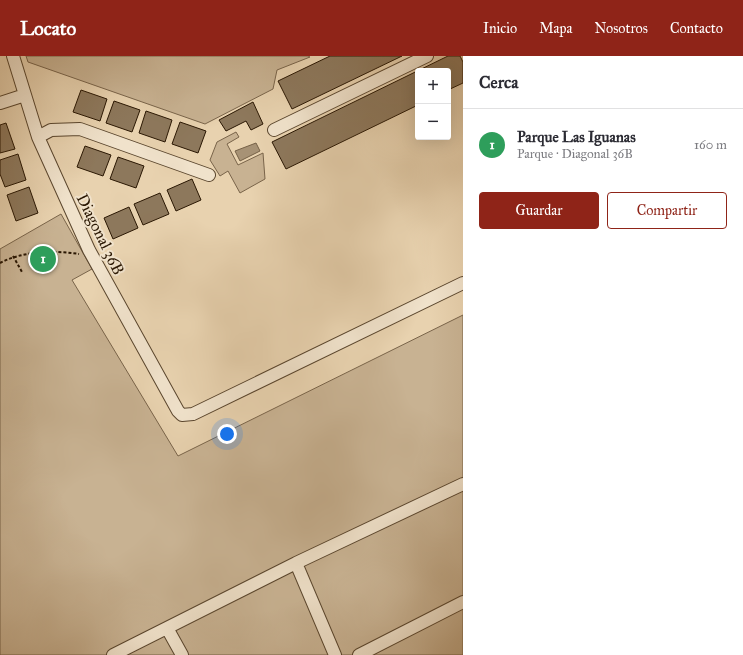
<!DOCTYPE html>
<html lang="es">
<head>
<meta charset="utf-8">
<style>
  :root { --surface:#fff; --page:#f7f7f7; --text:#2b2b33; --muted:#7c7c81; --line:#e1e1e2; --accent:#8f2418 }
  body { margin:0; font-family:"IM FELL Great Primer",serif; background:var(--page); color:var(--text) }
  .controls { position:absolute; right:12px; top:12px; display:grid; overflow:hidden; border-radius:4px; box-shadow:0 4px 16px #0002 }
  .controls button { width:36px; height:36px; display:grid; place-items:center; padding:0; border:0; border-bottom:1px solid var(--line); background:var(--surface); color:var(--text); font:20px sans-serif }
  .you { position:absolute; left:227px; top:378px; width:14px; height:14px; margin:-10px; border:3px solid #fff; border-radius:50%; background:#1a73e8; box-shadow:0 0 0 6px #1a73e833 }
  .badge { display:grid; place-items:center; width:26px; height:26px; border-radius:50%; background:var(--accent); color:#fff; font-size:13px; font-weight:700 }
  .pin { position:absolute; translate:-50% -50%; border:2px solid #fff; box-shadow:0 1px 4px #0006 }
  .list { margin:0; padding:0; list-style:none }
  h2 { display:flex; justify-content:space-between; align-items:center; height:52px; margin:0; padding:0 16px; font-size:17px }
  h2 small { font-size:13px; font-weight:400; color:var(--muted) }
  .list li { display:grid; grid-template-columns:26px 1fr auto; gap:12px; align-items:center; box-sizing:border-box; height:72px; padding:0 16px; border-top:1px solid var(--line) }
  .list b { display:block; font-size:15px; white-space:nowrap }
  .list p { margin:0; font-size:13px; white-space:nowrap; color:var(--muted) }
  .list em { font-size:13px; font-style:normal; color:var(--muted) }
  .actions { display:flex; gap:8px; padding:12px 16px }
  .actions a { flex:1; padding:9px 0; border:1px solid var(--accent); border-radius:4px; text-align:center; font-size:14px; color:var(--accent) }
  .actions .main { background:var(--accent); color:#fff }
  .map { position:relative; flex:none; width:463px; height:599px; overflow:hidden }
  header { display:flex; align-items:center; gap:24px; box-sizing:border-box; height:56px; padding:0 20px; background:var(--accent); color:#fff }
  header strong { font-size:19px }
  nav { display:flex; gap:22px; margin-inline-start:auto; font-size:14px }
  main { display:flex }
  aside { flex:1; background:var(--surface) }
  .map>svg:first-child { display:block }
</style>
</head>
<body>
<header>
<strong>Locato</strong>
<nav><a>Inicio</a><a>Mapa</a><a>Nosotros</a><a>Contacto</a></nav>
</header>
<main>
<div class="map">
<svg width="463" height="599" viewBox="0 0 463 599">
  <rect width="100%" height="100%" fill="#e8d2af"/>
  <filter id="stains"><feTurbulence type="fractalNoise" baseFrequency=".005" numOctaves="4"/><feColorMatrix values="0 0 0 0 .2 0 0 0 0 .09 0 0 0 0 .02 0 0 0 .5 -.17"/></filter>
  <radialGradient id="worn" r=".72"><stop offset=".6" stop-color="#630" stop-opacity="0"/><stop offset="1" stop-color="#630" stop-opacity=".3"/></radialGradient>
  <path fill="#c8b292" stroke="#79644a" d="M26,0H308L310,1L277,14L273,33L205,68L28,6Z
    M236,76L239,81L227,88L238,109L263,97L265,123L240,137L228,115L220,120L210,104L217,86Z
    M61,158L92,213L72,224L178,400L463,259V599H0V193Z"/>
  <path fill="#a79275" stroke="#756147" d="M256,87L260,95L240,105L235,95Z"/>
  <path fill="#8d785c" stroke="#2a1703" d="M330,0H402L292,53L278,25Z
    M448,0H460L463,6V27L448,34V15H418V49L286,113L272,86Z
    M81,34L107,43L100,65L73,56Z
    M114,45L140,54L132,76L106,67Z
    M253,46L263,68L251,74L246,65L226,75L219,64Z
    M146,55L172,64L165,86L139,77Z
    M180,66L206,75L198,97L172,88Z
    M6,67L15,93L0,97V69Z
    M85,90L111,99L103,120L77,111Z
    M18,98L26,124L5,131L0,118V104Z
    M118,101L144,110L136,132L110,123Z
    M192,123L201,144L176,155L167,134Z
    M29,131L38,157L16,165L7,139Z
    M160,137L169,158L143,169L134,148Z
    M129,151L138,172L113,183L104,162Z"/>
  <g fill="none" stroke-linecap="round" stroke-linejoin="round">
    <defs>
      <path id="minor" d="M13,0L38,81L89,194L178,355L182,359L193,358L463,227
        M0,47L25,39
        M274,74L427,0
        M38,81L51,74L80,73L209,119
        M296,507L335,599
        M167,572L182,599
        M113,599L296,507L463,428
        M359,599L463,546"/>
    </defs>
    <use href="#minor" stroke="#5a462e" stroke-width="14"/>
    <path stroke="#2a1703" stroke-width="2" stroke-dasharray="3 2" stroke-linecap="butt" d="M13,200L22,216
      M0,207C23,195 53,194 79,198"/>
    <use href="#minor" stroke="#f0e2cb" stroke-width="12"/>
  </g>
  <g text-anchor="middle" stroke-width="4" stroke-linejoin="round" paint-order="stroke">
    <g font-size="16" fill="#2a1703" stroke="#f0e2cb">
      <text transform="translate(101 178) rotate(64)" y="6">Diagonal 36B</text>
    </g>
  </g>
  <rect width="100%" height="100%" filter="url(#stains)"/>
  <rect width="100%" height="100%" fill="url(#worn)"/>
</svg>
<div class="controls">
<button>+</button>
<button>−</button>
</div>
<div class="you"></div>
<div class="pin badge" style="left:43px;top:203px;background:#2e9e5b">1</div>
</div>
<aside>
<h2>Cerca<small></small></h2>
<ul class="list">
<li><span class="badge" style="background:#2e9e5b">1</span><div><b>Parque Las Iguanas</b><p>Parque · Diagonal 36B</p></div><em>160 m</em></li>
</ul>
<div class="actions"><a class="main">Guardar</a><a>Compartir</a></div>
</aside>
</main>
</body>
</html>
